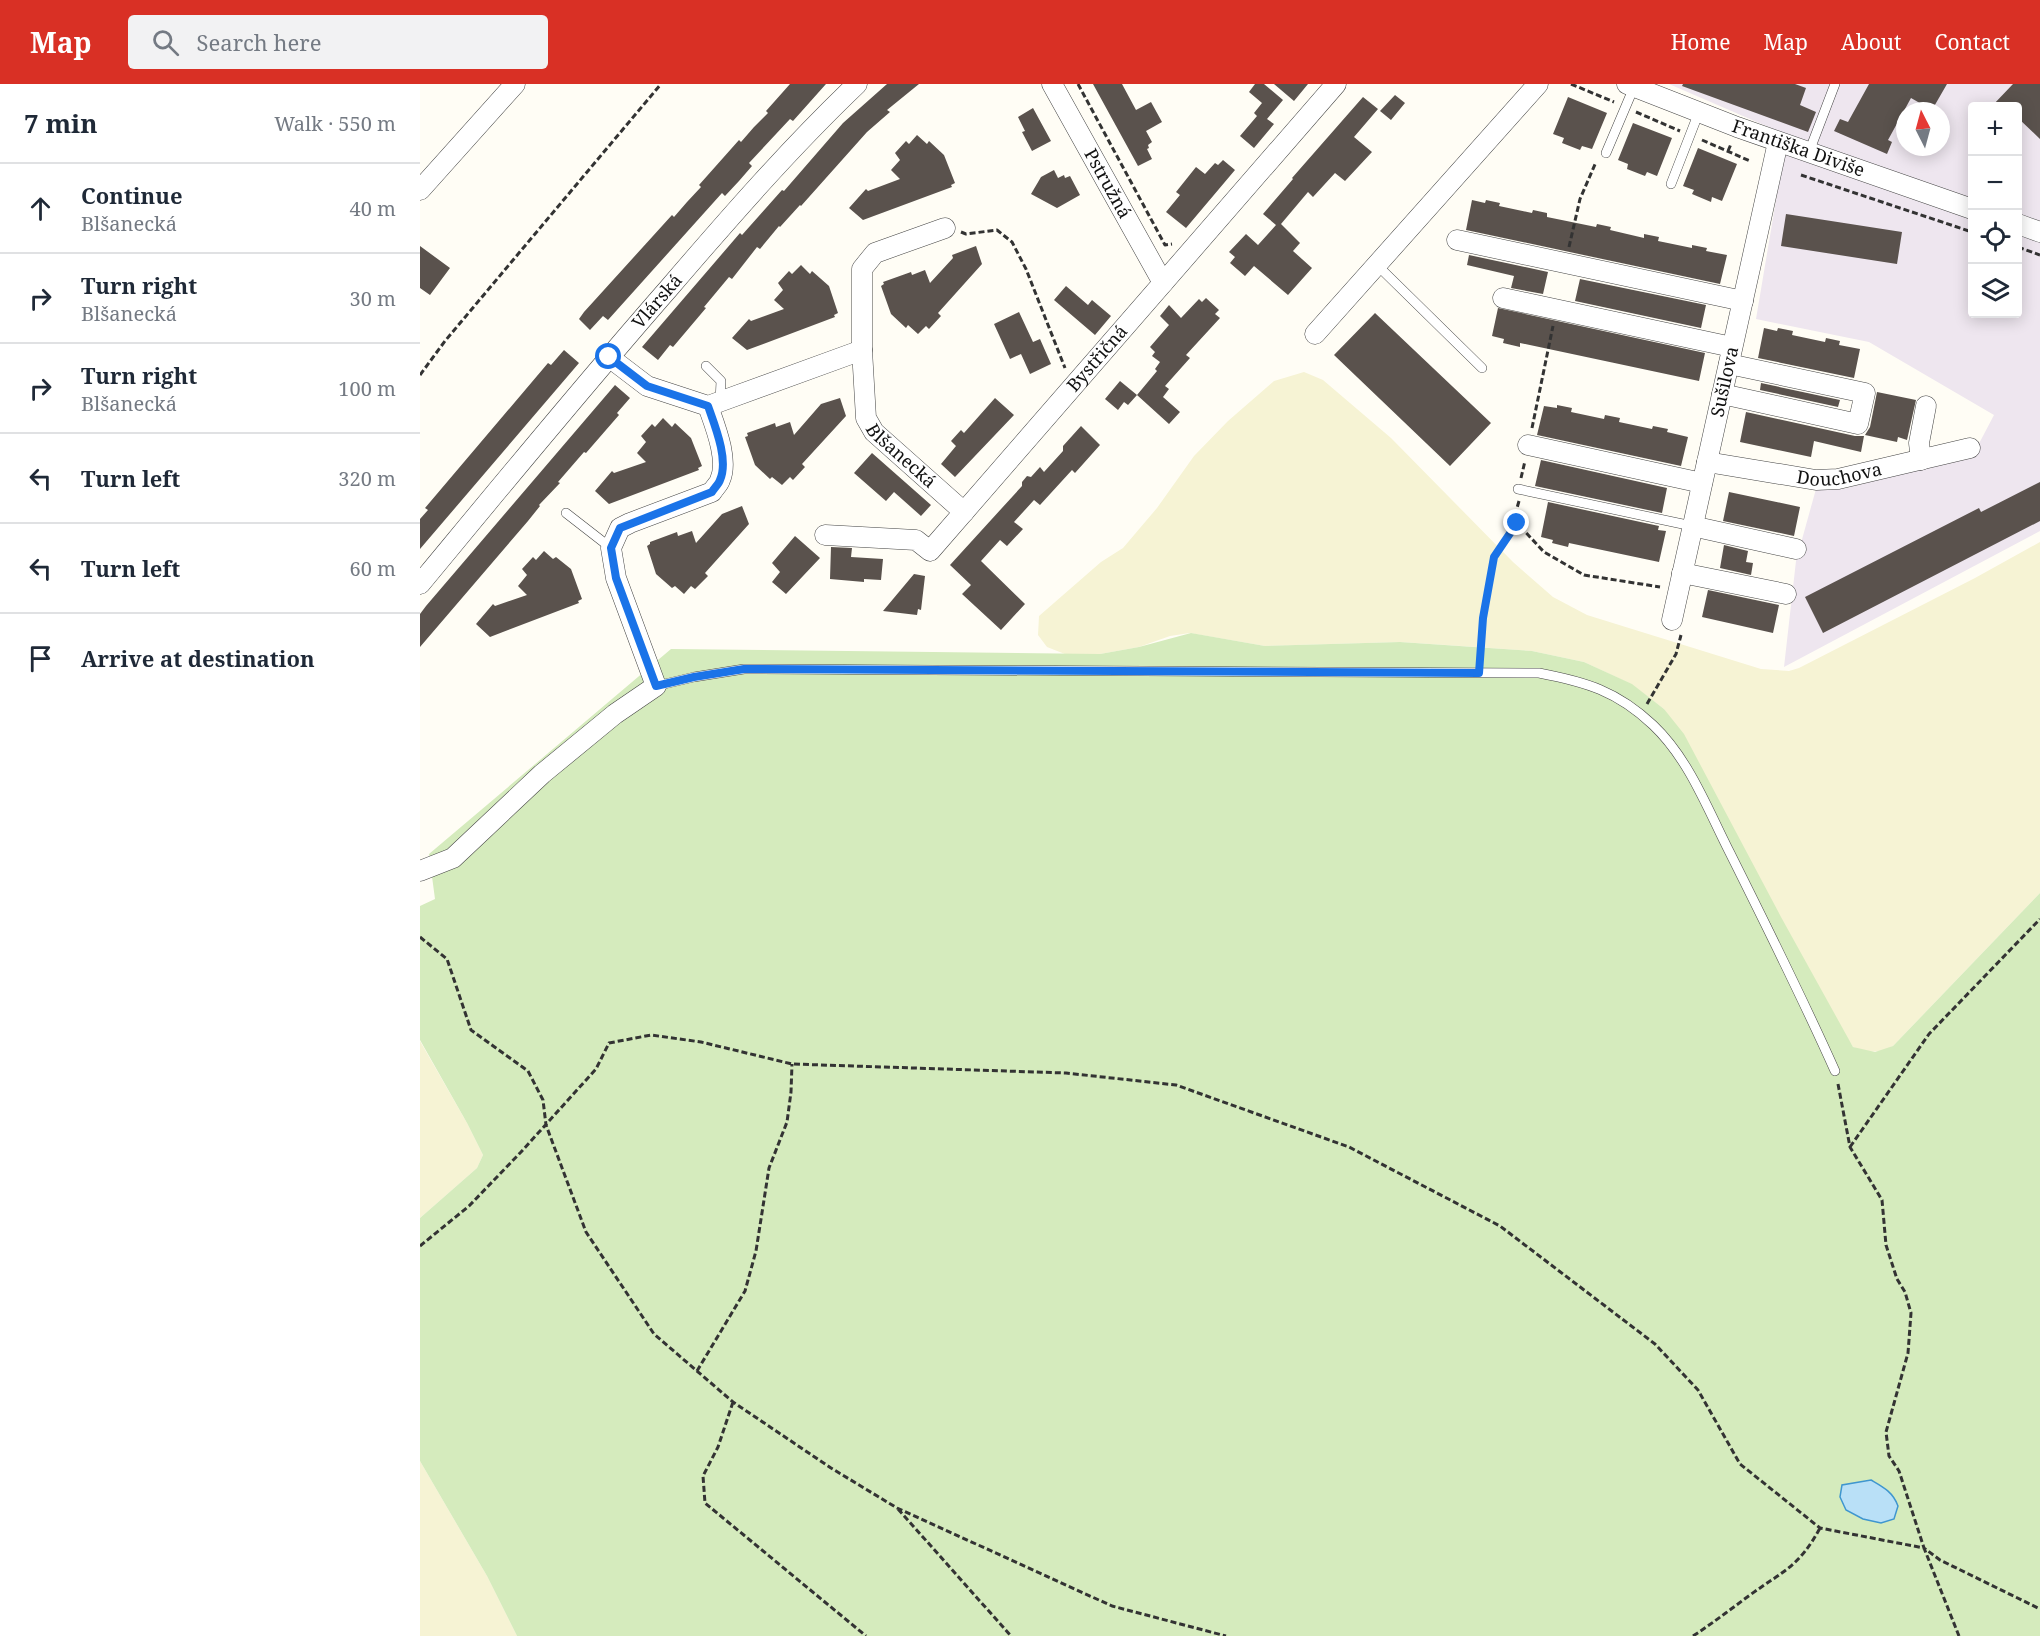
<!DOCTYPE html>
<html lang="en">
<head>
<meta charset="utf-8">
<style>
  :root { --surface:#fff; --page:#f2f2f3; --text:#1f2937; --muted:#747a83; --line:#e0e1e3; --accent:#d93025 }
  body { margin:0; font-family:"Noto Serif",serif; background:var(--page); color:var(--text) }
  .controls { position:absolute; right:18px; top:18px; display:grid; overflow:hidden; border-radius:6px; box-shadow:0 3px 15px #0003 }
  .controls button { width:54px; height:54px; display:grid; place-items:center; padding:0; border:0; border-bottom:2px solid var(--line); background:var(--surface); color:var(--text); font:30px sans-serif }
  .compass { position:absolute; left:1476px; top:18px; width:54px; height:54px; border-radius:50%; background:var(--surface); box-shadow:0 3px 15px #0003; rotate:354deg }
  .stop { position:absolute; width:18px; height:18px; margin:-14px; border:4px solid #1a73e8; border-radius:50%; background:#fff }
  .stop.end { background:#1a73e8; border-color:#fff; box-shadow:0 2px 6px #0008 }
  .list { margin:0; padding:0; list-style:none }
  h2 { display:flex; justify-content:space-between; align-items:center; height:78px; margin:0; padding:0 24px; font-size:26px }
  h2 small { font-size:20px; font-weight:400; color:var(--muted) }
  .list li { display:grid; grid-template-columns:39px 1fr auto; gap:18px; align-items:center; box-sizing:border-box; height:90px; padding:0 24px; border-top:2px solid var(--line) }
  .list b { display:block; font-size:22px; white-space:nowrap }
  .list p { margin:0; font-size:20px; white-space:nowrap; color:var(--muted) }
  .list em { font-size:20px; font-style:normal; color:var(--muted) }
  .icon { flex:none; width:33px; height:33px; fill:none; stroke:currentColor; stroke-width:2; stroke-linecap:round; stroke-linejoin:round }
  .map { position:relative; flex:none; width:1620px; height:1552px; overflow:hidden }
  header { display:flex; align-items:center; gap:36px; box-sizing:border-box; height:84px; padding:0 30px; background:var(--accent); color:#fff }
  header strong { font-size:28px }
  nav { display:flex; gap:33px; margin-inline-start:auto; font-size:21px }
  .search { width:420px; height:54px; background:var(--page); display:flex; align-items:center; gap:15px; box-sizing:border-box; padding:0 21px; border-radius:6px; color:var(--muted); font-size:22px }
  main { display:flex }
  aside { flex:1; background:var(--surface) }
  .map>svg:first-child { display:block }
</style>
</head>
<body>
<header>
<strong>Map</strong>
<div class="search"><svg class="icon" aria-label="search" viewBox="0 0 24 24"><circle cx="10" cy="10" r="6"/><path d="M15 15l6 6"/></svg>Search here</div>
<nav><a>Home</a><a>Map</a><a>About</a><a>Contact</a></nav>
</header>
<main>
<aside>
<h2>7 min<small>Walk · 550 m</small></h2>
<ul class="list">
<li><svg class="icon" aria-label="ahead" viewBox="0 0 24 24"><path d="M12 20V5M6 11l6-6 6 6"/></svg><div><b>Continue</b><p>Blšanecká</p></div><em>40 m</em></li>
<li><svg class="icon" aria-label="right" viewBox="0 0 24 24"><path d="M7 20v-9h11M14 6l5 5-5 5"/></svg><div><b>Turn right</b><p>Blšanecká</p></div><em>30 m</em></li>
<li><svg class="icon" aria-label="right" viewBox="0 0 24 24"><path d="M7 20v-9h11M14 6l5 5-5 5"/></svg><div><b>Turn right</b><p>Blšanecká</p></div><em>100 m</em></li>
<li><svg class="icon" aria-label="left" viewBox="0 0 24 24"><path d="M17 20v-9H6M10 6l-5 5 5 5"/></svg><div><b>Turn left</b></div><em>320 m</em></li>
<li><svg class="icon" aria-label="left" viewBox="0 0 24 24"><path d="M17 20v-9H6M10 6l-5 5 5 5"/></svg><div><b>Turn left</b></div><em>60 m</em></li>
<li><svg class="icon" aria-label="arrive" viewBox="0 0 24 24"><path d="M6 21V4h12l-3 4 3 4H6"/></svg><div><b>Arrive at destination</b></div></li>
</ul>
</aside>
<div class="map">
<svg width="1620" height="1552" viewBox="0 0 1620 1552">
  <rect width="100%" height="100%" fill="#fffdf5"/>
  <path fill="#eee6ef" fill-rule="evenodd" d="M1249,0H1620V447L1364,583L1376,477L1396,405H1423L1553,371L1574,331L1449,258L1336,235L1367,51ZM1552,22H1598V230H1552ZM1485,27H1521V63H1485Z"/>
  <path fill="#f6f3d4" d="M884,288L903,296L971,354L1093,478L1133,513L1167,531L1341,585L1369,587L1379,584L1555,494L1620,458V809L1473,962L1463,967L1447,968L1433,963L1424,949L1244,625L1211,600L1164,578L1112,567L1041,562L980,558L845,562L770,549L750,552L719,563L680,570L650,572L627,563L618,551L619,532L681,478L703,464L737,424L774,372L808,337L854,297Z
    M0,957L47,1039L63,1071L57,1084L0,1134Z
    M0,1377L67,1492L97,1552H0Z"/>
  <path fill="#d5ebbd" d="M771,549L845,562L980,558L1112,567L1164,578L1212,600L1244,625L1264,650L1361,833L1433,963L1455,968L1473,962L1620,809V1552H97L67,1492L0,1377V1134L57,1084L63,1071L47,1039L0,956V822L15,815L9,770L251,565L680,570L719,563Z"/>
  <path fill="#b9e0f7" stroke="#3f96cf" stroke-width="1.5" d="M1451,1396C1463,1403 1473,1408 1478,1422L1474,1435L1461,1439L1443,1435L1426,1426L1420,1413L1422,1401Z"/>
  <path fill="#5a524d" d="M370,0H406L373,37L370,35L329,79L332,82L319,97L305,112L302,109L188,236L183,232L170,246L159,235L164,228L252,131L254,133L267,118L281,103L279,101L319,56L321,58L334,43L348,29L346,27Z
    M467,0H499L467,26L470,28L447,48L381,122L380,121L360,143L359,142L340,165L337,163L312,195L309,193L284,223L286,224L253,263L250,261L238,276L222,263L320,149L322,151L362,106L364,107L423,39Z
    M673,0H702L716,26L731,18L742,38L726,47L732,58L728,61L729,64L727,65L732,75L718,82Z
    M835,0H844L863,16L847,35L854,40L834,64L820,52L837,32L834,29L842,19L829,8Z
    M854,0H888L874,17Z
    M1263,0H1375L1386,4L1380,21L1396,28L1388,48L1262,2Z
    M1449,0H1527L1512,26L1491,14L1468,56L1472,58L1467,70L1414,47L1420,35L1428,38Z
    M1593,0H1620V55L1598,34V22H1572Z
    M975,11L985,19L971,36L960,27Z
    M943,13L958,25L934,53L952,68L925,97L915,89L893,113L888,108L861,140L880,159L873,167L892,184L868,211L834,182L825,192L810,179L815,173L809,168L826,150L838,161L856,141L843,130L873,95L872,94Z
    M1148,13L1187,29L1172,65L1162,62L1160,66L1142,59L1144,54L1133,50Z
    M613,24L631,57L612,67L602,48L605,47L598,33Z
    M1213,39L1252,54L1237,92L1227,88L1225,92L1207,85L1208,80L1198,76Z
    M497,51L507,60L509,57L524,71L535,99L531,101L532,103L443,136L429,124L446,105L448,107L480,95L471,86L480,76L475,69L486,57L489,60Z
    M1278,64L1317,80L1302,117L1292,113L1291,118L1272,110L1274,106L1263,102Z
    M803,76L815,86L766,144L746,128L760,111L756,108L776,83L785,90L795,79L798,81Z
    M634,86L638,94L644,91L645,94L650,92L660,111L637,124L611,110L621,93Z
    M1052,116L1065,119L1066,116L1080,119L1079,122L1112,129L1113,126L1127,129V133L1176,143L1177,140L1191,143L1190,146L1224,154V150L1239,153L1238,157L1272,164V161L1287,164L1286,167L1307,171L1300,200L1046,146Z
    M1366,130L1482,148L1477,180L1361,162Z
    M0,162L30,184L10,211L0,204Z
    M556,162L562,180L518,229L521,232L509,245L506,242L498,250L488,241L486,244L471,230L461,202L464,200L463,198L491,188L492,191L505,186L510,199L533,174L532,171Z
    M1049,171L1128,188L1123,210L1091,204L1094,192L1047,181Z
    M381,181L390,190L392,187L409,202L418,229L414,231L415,233L327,266L312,254L329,235L331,237L364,225L354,216L363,206L358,199L369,187L372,190Z
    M1160,195L1286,221L1281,244L1155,217Z
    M646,202L668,221L672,216L691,232L675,251L634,216Z
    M786,214L799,226L795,230L800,234L766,271L770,274L745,302L749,305L743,313L760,328L749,340L717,311L737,287L735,285L740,278L732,272L735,268L730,263L749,241L740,232L749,221L761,234L779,215L782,218Z
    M1078,224L1285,269L1279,297L1100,259V263L1083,259L1084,255L1072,252Z
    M599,228L613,258L620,255L631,280L610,290L601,270L590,275L574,240Z
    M955,229L1071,339L1030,382L914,271Z
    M1344,244L1357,247L1358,244L1373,247L1372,251L1405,258L1406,254L1420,257L1419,261L1440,265L1434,294L1338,274Z
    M144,266L159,279L0,465V435L8,426L5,424L128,279L131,281Z
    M700,297L717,311L708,321L704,318L698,326L685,315Z
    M1341,299L1420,316L1418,323L1340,306Z
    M195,301L210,314L197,329L199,331L166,369L164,368L138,398L140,399L119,421L120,422L108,437L0,563V530L6,522Z
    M1457,308L1496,316L1487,356L1478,353L1477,358L1445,351L1450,343Z
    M420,314L426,332L382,380L385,383L373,396L370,393L362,401L352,393L350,395L335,381L325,353L328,352L327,349L355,339L356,343L370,338L374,351L401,320Z
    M575,314L594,331L535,393L521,380L536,362L531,357L541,346L544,349Z
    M1137,321L1152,324L1151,328L1184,335L1185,331L1200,334L1199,338L1232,345L1233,342L1248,345L1247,348L1268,353L1261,382L1117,351L1124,322L1137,324Z
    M1326,328L1435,352H1444L1441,368L1394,357L1391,373L1320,358Z
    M243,334L252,343L255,339L271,354L282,382L278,384L279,386L189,420L175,407L192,387L194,389L226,378L217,369L226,358L221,352L232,340L235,343Z
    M661,342L680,361L655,389L652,386L620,421L614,416L594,438L603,445L587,462L580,456L561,477L605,520L581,546L542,510L551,501L530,481L602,402V398L607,392L611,393L620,383L624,388L643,367V362Z
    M452,369L511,421L501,432L474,408L466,417L434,389Z
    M1121,376L1247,404L1242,429L1115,402Z
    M1620,398V437L1403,549L1385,513L1559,424L1561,428Z
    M1309,408L1380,423L1374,452L1303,437Z
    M1128,418L1239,442L1238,446L1246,447L1239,478L1149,459L1148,463L1132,459L1133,456L1121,453Z
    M322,422L329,440L285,489L288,492L275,505L271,502L264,510L255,502L252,504L236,490L227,462L230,460V458L257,448L258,452L272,447L276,459L302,430Z
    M375,452L400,474L366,510L352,498L360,488L352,479Z
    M1304,461L1328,467L1326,478L1333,479L1331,491L1300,484Z
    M411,463L432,464L431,473L463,475L461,496L444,495V498L410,495Z
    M124,467L133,475L136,473L151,485L162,515L158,517L159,519L70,553L56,540L73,520L75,522L107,511L98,502L107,491L102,485L113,473L116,476Z
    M494,490L505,492L501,526L498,525L497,531L463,527Z
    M1288,506L1359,521L1353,549L1282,533Z"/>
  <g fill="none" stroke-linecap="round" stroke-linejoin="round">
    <defs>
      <path id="lane" d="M1389,68L1415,0
        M1186,69L1214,3
        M1251,100L1279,28
        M956,180L1062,284
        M286,282L301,297L300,318
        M1098,405L1272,442
        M146,429L191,464
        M236,602L274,593L324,585L1119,589C1166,598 1197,607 1233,641C1269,675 1288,726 1310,769C1346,841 1382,913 1415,987"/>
      <g id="street">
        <path id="s1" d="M632,0L743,199"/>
        <path id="s2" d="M1207,0L1317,43L1552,125"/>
        <path d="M0,106L95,0"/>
        <path d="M1598,140L1620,148"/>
        <path id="s3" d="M525,144L455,169L442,185V266L446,334L454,348L544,428"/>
        <path d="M1037,156L1323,217"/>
        <path d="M1083,214L1312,263"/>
        <path d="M895,250L1118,0"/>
        <path d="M189,273L227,302L288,322L442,266"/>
        <path d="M1302,310L1438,340L1445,309L1309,280"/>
        <path d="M1108,361L1282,399"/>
        <path d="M1501,376L1499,359L1506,322"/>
        <path id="s4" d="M1287,378L1396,396L1418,395L1550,364"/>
        <path d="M1272,442L1376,465"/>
        <path id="s5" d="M405,451L496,456L510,467L916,0"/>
        <path d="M1262,489L1366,510"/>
        <path id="s6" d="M0,500C82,401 164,301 249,204C309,134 370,64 437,0"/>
        <path id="s7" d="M1252,536L1358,58"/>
        <path d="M0,787L33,774L122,690L195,630L236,602L196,494L191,464L200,444L210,439L292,408C294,404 299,400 300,396C309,376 295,342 288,322"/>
      </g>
    </defs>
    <use href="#lane" stroke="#444" stroke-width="10"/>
    <use href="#street" stroke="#444" stroke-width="21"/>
    <path stroke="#333" stroke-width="3" stroke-dasharray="6 3" stroke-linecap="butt" d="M658,0L745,161L752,160
      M1151,0L1194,18
      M1216,28L1260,47
      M1282,56L1330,77
      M1308,67L1311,60
      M1381,91L1552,148
      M541,148L546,150L577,146L592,158L606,185L645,284
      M1149,163L1160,115L1176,78
      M1598,163L1620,171
      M0,291L25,257L241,0
      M1112,344L1133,242
      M1101,394L1105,377
      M1099,417L1097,424V439L1124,468L1164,491L1240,503
      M1060,576L1063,534L1074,473L1097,439
      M1227,620L1256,570L1261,551
      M0,853L27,875L51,946L108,987L123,1016L126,1041L166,1148L234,1250L313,1318L411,1384L477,1424L692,1522L806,1552
      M1418,1000L1430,1063L1462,1116L1466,1161L1477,1195L1485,1208L1491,1229L1488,1269L1466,1348L1469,1372L1479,1387L1504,1464L1520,1476L1620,1525
      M1430,1063L1509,950L1620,835
      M0,1162L49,1122L101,1068L176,985L189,959L231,951L281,958L372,980L646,989L756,1001L929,1063L1080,1142L1235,1260L1278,1306L1320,1380L1400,1444L1504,1464L1539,1552
      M277,1287L325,1207L336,1167L349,1084L367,1038L371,1008L372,980
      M313,1318L298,1363L283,1392L285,1419L446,1552
      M478,1425L591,1552
      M1273,1552C1293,1539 1311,1525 1330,1511C1363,1487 1379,1483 1400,1444"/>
    <use href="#lane" stroke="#fff" stroke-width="9"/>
    <use href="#street" stroke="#fff" stroke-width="20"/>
  </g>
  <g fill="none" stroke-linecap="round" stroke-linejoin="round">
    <path stroke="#1a73e8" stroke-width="8" d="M189,273L227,302L288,322C295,342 309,376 300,396C299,400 294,404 292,408L200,444L191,464L196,494L236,602L274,593L324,585L1059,589L1063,534L1074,473L1097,439"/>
  </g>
  <g text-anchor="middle" stroke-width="6" stroke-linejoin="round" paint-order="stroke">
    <g font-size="18" fill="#111" stroke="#fff">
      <text dy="6" stroke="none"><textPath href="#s2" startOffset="183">Františka Diviše</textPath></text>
      <text dy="6" stroke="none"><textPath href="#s1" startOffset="114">Pstružná</textPath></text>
      <text dy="6" stroke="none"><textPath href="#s6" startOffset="369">Vlárská</textPath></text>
      <text dy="6" stroke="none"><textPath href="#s5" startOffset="364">Bystřičná</textPath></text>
      <text dy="6" stroke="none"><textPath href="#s7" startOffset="244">Sušilova</textPath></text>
      <text dy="6" stroke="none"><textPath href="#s3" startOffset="296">Blšanecká</textPath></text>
      <text dy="6" stroke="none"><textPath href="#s4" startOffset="134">Douchova</textPath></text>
    </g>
  </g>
</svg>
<div class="controls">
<button>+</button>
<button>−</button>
<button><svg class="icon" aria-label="locate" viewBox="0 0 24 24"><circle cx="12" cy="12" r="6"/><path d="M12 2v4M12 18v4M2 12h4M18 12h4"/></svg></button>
<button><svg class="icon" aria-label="layers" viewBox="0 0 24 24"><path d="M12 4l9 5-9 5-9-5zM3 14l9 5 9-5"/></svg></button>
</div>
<svg class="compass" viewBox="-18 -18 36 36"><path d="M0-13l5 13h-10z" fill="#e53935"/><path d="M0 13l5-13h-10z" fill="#747a83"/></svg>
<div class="stop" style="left:189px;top:273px"></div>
<div class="stop end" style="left:1097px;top:439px"></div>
</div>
</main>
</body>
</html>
